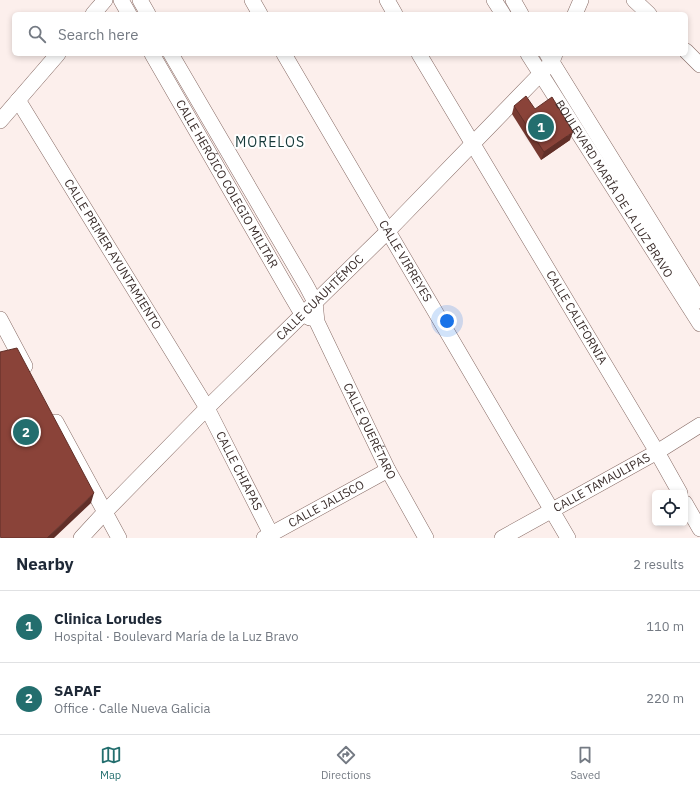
<!DOCTYPE html>
<html lang="en">
<head>
<meta charset="utf-8">
<style>
  :root { --surface:#fff; --page:#f6f6f7; --text:#1f2937; --muted:#747a83; --line:#e0e1e3; --accent:#236e6e }
  body { margin:0; font-family:"IBM Plex Sans",sans-serif; background:var(--page); color:var(--text) }
  .controls { position:absolute; right:12px; bottom:12px; display:grid; overflow:hidden; border-radius:6px; box-shadow:0 2px 6px #0003 }
  .controls button { width:36px; height:36px; display:grid; place-items:center; padding:0; border:0; border-bottom:1px solid var(--line); background:var(--surface); color:var(--text); font:20px sans-serif }
  .you { position:absolute; left:447px; top:321px; width:14px; height:14px; margin:-10px; border:3px solid #fff; border-radius:50%; background:#1a73e8; box-shadow:0 0 0 6px #1a73e833 }
  .badge { display:grid; place-items:center; width:26px; height:26px; border-radius:50%; background:var(--accent); color:#fff; font-size:13px; font-weight:700 }
  .pin { position:absolute; translate:-50% -50%; border:2px solid #fff; box-shadow:0 1px 4px #0006 }
  .list { margin:0; padding:0; list-style:none }
  h2 { display:flex; justify-content:space-between; align-items:center; height:52px; margin:0; padding:0 16px; font-size:17px }
  h2 small { font-size:13px; font-weight:400; color:var(--muted) }
  .list li { display:grid; grid-template-columns:26px 1fr auto; gap:12px; align-items:center; box-sizing:border-box; height:72px; padding:0 16px; border-top:1px solid var(--line) }
  .list b { display:block; font-size:15px; white-space:nowrap }
  .list p { margin:0; font-size:13px; white-space:nowrap; color:var(--muted) }
  .list em { font-size:13px; font-style:normal; color:var(--muted) }
  .icon { flex:none; width:22px; height:22px; fill:none; stroke:currentColor; stroke-width:2; stroke-linecap:round; stroke-linejoin:round }
  .map { position:relative; flex:none; width:700px; height:538px; overflow:hidden }
  .search { position:absolute; background:var(--surface); box-shadow:0 2px 6px #0003; left:12px; right:12px; top:12px; height:44px; display:flex; align-items:center; gap:10px; box-sizing:border-box; padding:0 14px; border-radius:6px; color:var(--muted); font-size:15px }
  .sheet { height:196px; background:var(--surface) }
  nav { display:flex; justify-content:space-around; align-items:center; box-sizing:border-box; height:56px; border-top:1px solid var(--line); background:var(--surface); font-size:11px; color:var(--muted) }
  nav a { display:grid; justify-items:center; gap:2px }
  nav .on { color:var(--accent) }
  .map>svg:first-child { display:block }
</style>
</head>
<body>
<div class="map">
<svg width="700" height="538" viewBox="0 0 700 538">
  <rect width="100%" height="100%" fill="#fcefec"/>
  <g fill="none" stroke-linecap="round" stroke-linejoin="round">
    <defs>
      <g id="minor">
        <path d="M121,0L129,14"/>
        <path d="M140,0L148,14"/>
        <path d="M252,0L260,14"/>
        <path d="M387,0L395,14"/>
        <path d="M494,0L503,14"/>
        <path d="M513,0L521,14"/>
        <path d="M634,0L649,14"/>
        <path d="M93,14L105,0"/>
        <path d="M575,14L581,0"/>
        <path d="M686,51L700,65"/>
        <path id="s1" d="M152,54L292,297L302,314L310,318"/>
        <path id="s2" d="M171,54L306,285L315,302L317,322L388,470L426,538"/>
        <path id="s3" d="M284,54L568,538"/>
        <path id="s4" d="M419,54L657,452L680,493"/>
        <path id="s5" d="M528,54L700,324"/>
        <path d="M547,54L700,301"/>
        <path id="s6" d="M18,100L207,408L271,534"/>
        <path d="M0,121L58,54"/>
        <path d="M0,319L25,366"/>
        <path d="M56,422L119,538"/>
        <path d="M685,503L700,529"/>
        <path id="s7" d="M81,538L105,512L207,408L388,231L552,62L555,54"/>
        <path id="s8" d="M264,538L388,470"/>
        <path id="s9" d="M502,538L657,452L700,425"/>
      </g>
    </defs>
    <use href="#minor" stroke="#866a64" stroke-width="16"/>
    <use href="#minor" stroke="#fff" stroke-width="15"/>
  </g>
  <path fill="#773a31" d="M514,106L535,109L570,140L541,160L512,114Z"/>
  <path fill="#612f28" d="M573,132L570,140L541,160L544,152Z
    M94,493L91,503L54,538H47Z"/>
  <path fill="#8a4339" stroke="#612f28" d="M526,96L535,109L552,97L573,132L544,152L514,106Z
    M17,348L94,493L47,538H1L0,536V352Z"/>
  <g text-anchor="middle" stroke-width="4" stroke-linejoin="round" paint-order="stroke">
    <g font-size="12" fill="#3a2d2b" stroke="#fff">
      <text dy="4" stroke="none"><textPath href="#s1" startOffset="150">CALLE HERÓICO COLEGIO MILITAR</textPath></text>
      <text dy="4" stroke="none"><textPath href="#s5" startOffset="160">BOULEVARD MARÍA DE LA LUZ BRAVO</textPath></text>
      <text dy="4" stroke="none"><textPath href="#s6" startOffset="181">CALLE PRIMER AYUNTAMIENTO</textPath></text>
      <text dy="4" stroke="none"><textPath href="#s3" startOffset="240">CALLE VIRREYES</textPath></text>
      <text dy="4" stroke="none"><textPath href="#s7" startOffset="339">CALLE CUAUHTÉMOC</textPath></text>
      <text dy="4" stroke="none"><textPath href="#s4" startOffset="307">CALLE CALIFORNIA</textPath></text>
      <text dy="4" stroke="none"><textPath href="#s2" startOffset="428">CALLE QUERÉTARO</textPath></text>
      <text dy="4" stroke="none"><textPath href="#s6" startOffset="432">CALLE CHIAPAS</textPath></text>
      <text dy="4" stroke="none"><textPath href="#s9" startOffset="114">CALLE TAMAULIPAS</textPath></text>
      <text dy="4" stroke="none"><textPath href="#s8" startOffset="71">CALLE JALISCO</textPath></text>
    </g>
    <g font-size="14" letter-spacing="1" fill="#163939" stroke="#fff">
      <text x="270" y="147">MORELOS</text>
    </g>
  </g>
</svg>
<div class="controls">
<button><svg class="icon" aria-label="locate" viewBox="0 0 24 24"><circle cx="12" cy="12" r="6"/><path d="M12 2v4M12 18v4M2 12h4M18 12h4"/></svg></button>
</div>
<div class="you"></div>
<div class="pin badge" style="left:541px;top:127px">1</div>
<div class="pin badge" style="left:26px;top:432px">2</div>
<div class="search"><svg class="icon" aria-label="search" viewBox="0 0 24 24"><circle cx="10" cy="10" r="6"/><path d="M15 15l6 6"/></svg>Search here</div>
</div>
<section class="sheet">
<h2>Nearby<small>2 results</small></h2>
<ul class="list">
<li><span class="badge">1</span><div><b>Clinica Lorudes</b><p>Hospital · Boulevard María de la Luz Bravo</p></div><em>110 m</em></li>
<li><span class="badge">2</span><div><b>SAPAF</b><p>Office · Calle Nueva Galicia</p></div><em>220 m</em></li>
</ul>
</section>
<nav>
<a class="on"><svg class="icon" aria-label="map" viewBox="0 0 24 24"><path d="M3 6l6-2 6 2 6-2v14l-6 2-6-2-6 2zM9 4v14M15 6v14"/></svg>Map</a>
<a><svg class="icon" aria-label="directions" viewBox="0 0 24 24"><path d="M12 3l9 9-9 9-9-9zM9 14v-3h6M13 9l2 2-2 2"/></svg>Directions</a>
<a><svg class="icon" aria-label="saved" viewBox="0 0 24 24"><path d="M7 4h10v16l-5-4-5 4z"/></svg>Saved</a>
</nav>
</body>
</html>
